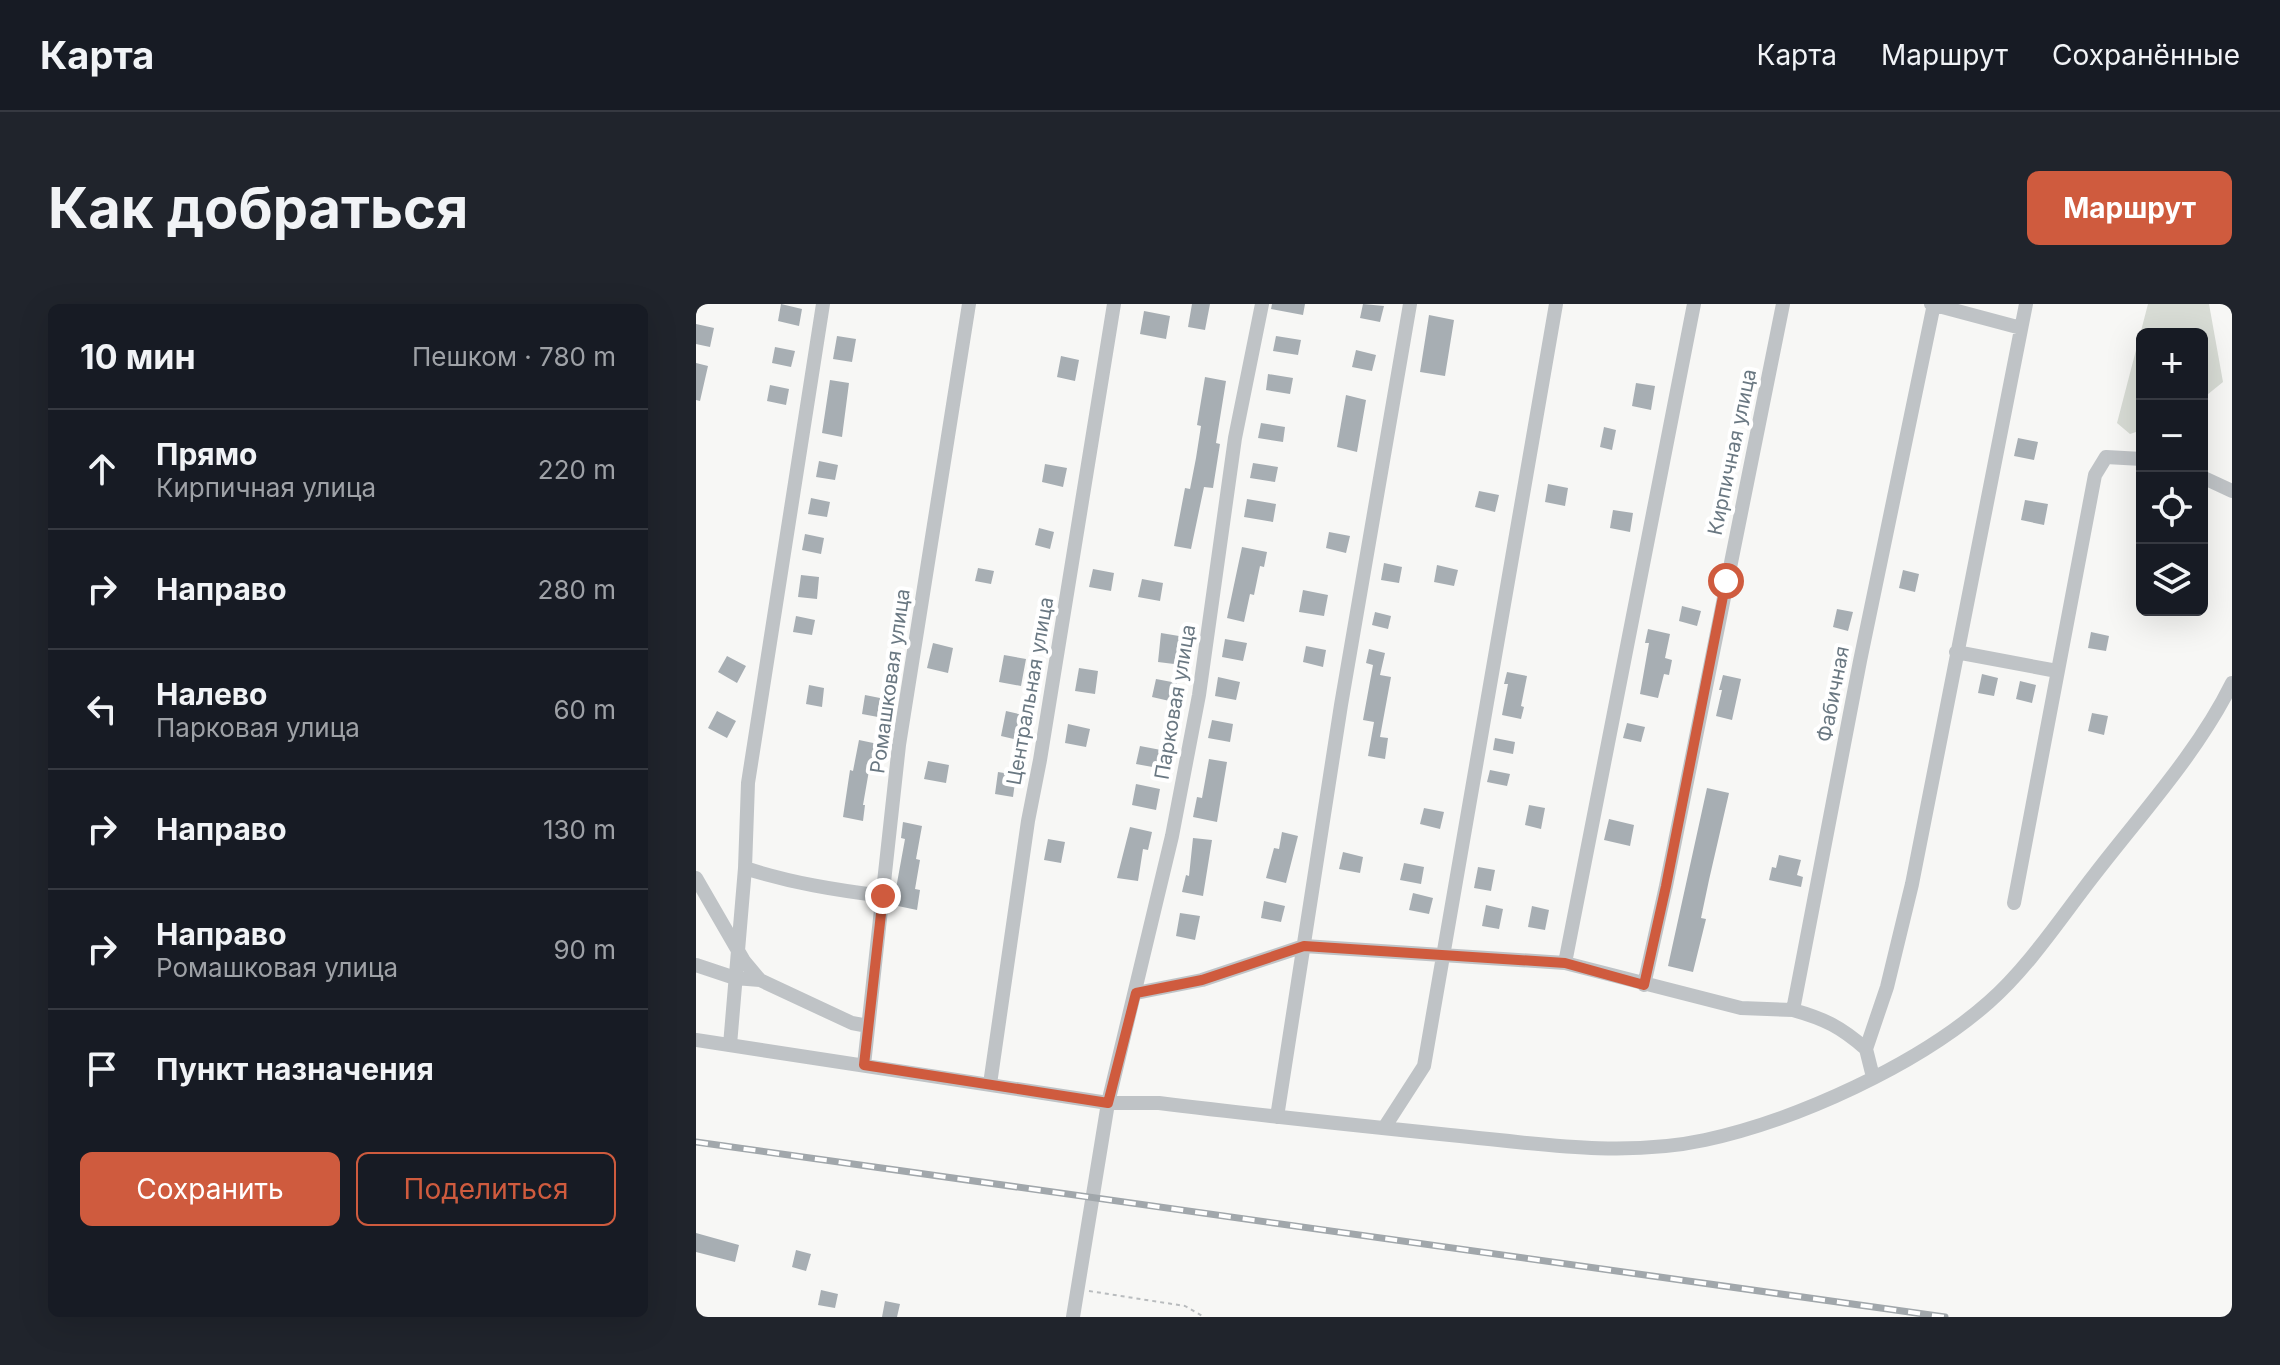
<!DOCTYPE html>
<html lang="ru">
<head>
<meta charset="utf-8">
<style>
  :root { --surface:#171b24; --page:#20242c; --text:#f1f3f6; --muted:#9ea1a6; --line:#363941; --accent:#cf5b3e }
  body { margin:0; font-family:Inter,sans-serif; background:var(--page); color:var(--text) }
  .controls { position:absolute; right:24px; top:24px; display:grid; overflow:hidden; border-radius:12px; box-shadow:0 8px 32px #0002 }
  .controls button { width:72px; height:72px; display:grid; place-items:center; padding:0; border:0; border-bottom:2px solid var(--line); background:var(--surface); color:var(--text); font:40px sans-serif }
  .stop { position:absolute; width:24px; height:24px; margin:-18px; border:6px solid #cf5b3e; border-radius:50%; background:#fff }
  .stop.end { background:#cf5b3e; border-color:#fff; box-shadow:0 2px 8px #0008 }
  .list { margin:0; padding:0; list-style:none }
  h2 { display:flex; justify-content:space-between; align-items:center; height:104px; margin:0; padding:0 32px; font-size:34px }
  h2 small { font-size:26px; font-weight:400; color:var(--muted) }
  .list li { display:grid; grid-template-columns:52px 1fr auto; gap:24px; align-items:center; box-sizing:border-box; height:120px; padding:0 32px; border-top:2px solid var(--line) }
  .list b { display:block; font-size:30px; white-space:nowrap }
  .list p { margin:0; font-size:26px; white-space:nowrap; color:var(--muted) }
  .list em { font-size:26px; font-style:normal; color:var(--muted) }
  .actions { display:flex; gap:16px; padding:24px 32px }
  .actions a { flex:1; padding:18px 0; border:2px solid var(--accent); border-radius:12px; text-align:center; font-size:28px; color:var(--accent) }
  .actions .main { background:var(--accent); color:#fff }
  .icon { flex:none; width:44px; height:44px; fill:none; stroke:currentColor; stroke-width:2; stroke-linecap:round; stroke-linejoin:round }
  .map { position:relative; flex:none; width:1536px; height:1013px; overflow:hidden; border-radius:12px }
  header { display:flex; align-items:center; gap:48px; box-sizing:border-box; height:112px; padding:0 40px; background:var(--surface); border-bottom:2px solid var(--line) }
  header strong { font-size:38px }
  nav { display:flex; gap:44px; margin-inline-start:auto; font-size:28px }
  .intro { display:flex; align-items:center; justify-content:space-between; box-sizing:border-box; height:192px; padding:0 48px }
  h1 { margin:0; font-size:56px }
  .button { padding:20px 36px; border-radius:12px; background:var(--accent); color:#fff; font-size:28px; font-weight:700 }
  main { display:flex; gap:48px; padding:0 48px }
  aside { flex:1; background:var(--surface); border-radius:12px; box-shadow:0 8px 32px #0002 }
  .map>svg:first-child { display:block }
</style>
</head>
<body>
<header>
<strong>Карта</strong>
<nav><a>Карта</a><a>Маршрут</a><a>Сохранённые</a></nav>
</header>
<div class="intro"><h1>Как добраться</h1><a class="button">Маршрут</a></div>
<main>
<aside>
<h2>10 мин<small>Пешком · 780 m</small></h2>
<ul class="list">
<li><svg class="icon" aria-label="ahead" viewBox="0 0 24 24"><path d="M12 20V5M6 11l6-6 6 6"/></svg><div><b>Прямо</b><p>Кирпичная улица</p></div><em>220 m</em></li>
<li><svg class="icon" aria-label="right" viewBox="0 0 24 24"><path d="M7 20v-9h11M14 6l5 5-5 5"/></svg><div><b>Направо</b></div><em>280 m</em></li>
<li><svg class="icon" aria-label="left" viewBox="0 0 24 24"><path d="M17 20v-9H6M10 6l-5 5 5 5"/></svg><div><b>Налево</b><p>Парковая улица</p></div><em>60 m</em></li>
<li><svg class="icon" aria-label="right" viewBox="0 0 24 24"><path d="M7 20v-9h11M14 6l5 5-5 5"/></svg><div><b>Направо</b></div><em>130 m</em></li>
<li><svg class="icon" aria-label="right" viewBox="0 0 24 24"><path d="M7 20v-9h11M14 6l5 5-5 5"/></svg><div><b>Направо</b><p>Ромашковая улица</p></div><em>90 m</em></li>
<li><svg class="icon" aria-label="arrive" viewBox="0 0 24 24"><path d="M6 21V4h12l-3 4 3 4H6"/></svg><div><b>Пункт назначения</b></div></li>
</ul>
<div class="actions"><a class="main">Сохранить</a><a>Поделиться</a></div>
</aside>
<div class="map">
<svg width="1536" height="1013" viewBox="0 0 1536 1013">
  <rect width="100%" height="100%" fill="#f7f7f5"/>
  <path fill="#d8dcd5" d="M1452,0H1513L1527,78L1506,95V30H1446V126L1434,130L1421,119Z"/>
  <path fill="#a7aeb3" d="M85,0L106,5L103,22L82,17Z
    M496,0H514L509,26L492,23Z
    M576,0H609L607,11L575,5Z
    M667,0L688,2L684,18L664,14Z
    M448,7L474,12L470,35L444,30Z
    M733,11L758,16L749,72L724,68Z
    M0,20L18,24L14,43L0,40Z
    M141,32L160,35L156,58L137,55Z
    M580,32L605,36L602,51L577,47Z
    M79,43L99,47L95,63L76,59Z
    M660,46L680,51L676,67L656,63Z
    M365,52L383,56L379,77L361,73Z
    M0,59L12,62L4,97L0,96Z
    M572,70L597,74L594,90L570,86Z
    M509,73L530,77L520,139L524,140L517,184L508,183L495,245L478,242L489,184L494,185L500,154L505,122L501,121Z
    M134,76L153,79L146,133L126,129Z
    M940,79L959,82L955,106L936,102Z
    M74,81L93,85L90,101L71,97Z
    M650,91L670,96L661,148L641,143Z
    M565,119L589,123L587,138L562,134Z
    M908,123L920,126L916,146L904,143Z
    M1322,134L1342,138L1338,156L1318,152Z
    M123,157L142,161L139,176L120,173Z
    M557,159L582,163L579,178L554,174Z
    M349,160L371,164L367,183L346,178Z
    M852,180L872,184L869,202L849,198Z
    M783,187L803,191L799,208L779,203Z
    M115,194L134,198L131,213L112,210Z
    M551,195L580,200L577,218L548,213Z
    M1329,196L1352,200L1348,221L1325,216Z
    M917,206L937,209L934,228L914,224Z
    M343,224L358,228L354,245L339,241Z
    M633,228L654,232L650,249L630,244Z
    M109,230L128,234L125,250L106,246Z
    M546,243L571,248L568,263L564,262L558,291L554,290L548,318L531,314Z
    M688,259L706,263L703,279L685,276Z
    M741,261L762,266L758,282L738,278Z
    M282,264L298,267L295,280L279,277Z
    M397,265L418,269L415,287L393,283Z
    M1207,266L1223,270L1219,288L1203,284Z
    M105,271L123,273L121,295L102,293Z
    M446,275L467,279L464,297L442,293Z
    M607,286L632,291L628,312L603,308Z
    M986,302L1005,307L1001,322L983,317Z
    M1141,305L1157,308L1152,327L1137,323Z
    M679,308L695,312L692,325L676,321Z
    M100,312L119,316L116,331L97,328Z
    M952,325L974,330L969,354L976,356L973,371L968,370L962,394L944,390L953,339H949Z
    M1395,328L1413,332L1410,347L1392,344Z
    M465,329L489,333L486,361L462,358Z
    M529,335L551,339L547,357L526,353Z
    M237,339L257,344L252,369L231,364Z
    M610,342L630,346L627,363L607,358Z
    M673,345L689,349L684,371L695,373L684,433L692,434L689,455L672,452L678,418L667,416L677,361L670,359Z
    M308,351L330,355L325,382L303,378Z
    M31,352L50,362L41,379L22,368Z
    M383,364L402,367L399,390L379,387Z
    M811,368L831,372L825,402L828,403L825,415L806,411L812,380H808Z
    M1286,370L1302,374L1298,392L1282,389Z
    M1027,371L1045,375L1036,416L1020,412L1026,386H1023Z
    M522,373L544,378L540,396L519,392Z
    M460,375L481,379L478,398L456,393Z
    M1324,377L1340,381L1336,399L1320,395Z
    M113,381L128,384L126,403L110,400Z
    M169,391L184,394L182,413L166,410Z
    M21,407L40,417L31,434L12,424Z
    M310,407L331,412L326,437L305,432Z
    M1396,409L1412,412L1408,431L1392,427Z
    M516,416L537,420L534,438L512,434Z
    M931,419L949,423L945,438L927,434Z
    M372,420L394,425L390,443L369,439Z
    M799,434L819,438L817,450L797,446Z
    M163,436L182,440L179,456L175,455L167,501H169L167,517L147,513L154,466L157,467Z
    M444,442L465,446L462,464L440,460Z
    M513,455L531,458L521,518L497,513L501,493L506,494Z
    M232,457L253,461L250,479L228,475Z
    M794,466L814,470L811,482L791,478Z
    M302,468L320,471L317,493L299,490Z
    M440,480L464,485L460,506L436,501Z
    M1011,484L1033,489L1013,576L1005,614L1010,615L997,668L972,662Z
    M833,501L849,504L845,525L829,521Z
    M728,504L748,508L744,525L724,520Z
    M913,515L938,521L934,542L908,536Z
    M207,518L226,522L220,555L224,556L219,585L224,586L221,606L197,601L209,535L205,534Z
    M434,523L456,528L452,546L447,545L442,577L421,574Z
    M586,528L602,532L590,579L570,574L578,544L583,545Z
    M497,534L516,536L507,592L486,588L490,571L493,572Z
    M352,535L369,538L365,559L348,556Z
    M647,548L667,553L664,569L643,565Z
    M1083,551L1105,556L1101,571L1107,573L1105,583L1073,576L1076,563L1080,564Z
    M708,559L728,563L725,580L704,576Z
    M782,563L799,566L795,587L778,584Z
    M717,589L737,594L733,610L713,606Z
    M568,597L589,602L585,618L565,614Z
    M790,601L807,605L803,625L786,622Z
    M836,602L853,606L849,626L832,623Z
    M484,609L504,612L499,636L480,632Z
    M0,929L43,941L39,958L0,948Z
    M100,946L115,950L110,967L96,963Z
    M125,986L142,990L139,1004L122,1001Z
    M189,997L204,1000L201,1013H186Z"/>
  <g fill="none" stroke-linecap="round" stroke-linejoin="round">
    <path stroke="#b9bcbe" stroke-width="2" stroke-dasharray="4 4" stroke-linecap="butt" d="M393,987L489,1002L508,1013"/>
    <path stroke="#bfc3c6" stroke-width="14" d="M1235,0L1325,24
      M1506,173L1536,187
      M1260,348L1361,367
      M49,564C95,579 140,586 187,592
      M0,574L48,657L64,676L156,719L172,722
      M1318,599L1399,171L1410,153L1446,155
      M869,659L998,0
      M0,661L39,674L64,676
      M948,681L970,582L1087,0
      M440,689L506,676L608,642L869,659L1045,704L1097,706
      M0,736L412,799L476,532L503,391L539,134L566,0
      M34,741L49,564L52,479L127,0
      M1170,745C1145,723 1129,715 1097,706L1164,357L1238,0
      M168,761L203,441L273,0
      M1177,773L1170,745L1191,683L1216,580L1330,0
      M294,780L332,517L344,456L418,0
      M581,813L645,401L714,0
      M688,824L728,762L860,0
      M377,1013L412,799H463C560,811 657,821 754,831C837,839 926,854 1009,836C1101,816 1222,761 1293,698C1333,663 1366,612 1399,570C1446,509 1502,448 1536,379"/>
    <defs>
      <path id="rail" d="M0,838L1249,1013"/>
    </defs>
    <use href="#rail" stroke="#a1a7ab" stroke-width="7"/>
    <use href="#rail" stroke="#fff" stroke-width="4" stroke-dasharray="12" stroke-linecap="butt"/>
  </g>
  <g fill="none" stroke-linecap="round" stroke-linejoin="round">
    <path stroke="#cf5b3e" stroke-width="10" d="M187,592L168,761L412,799L440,689L506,676L608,642L869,659L948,681L970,582L1030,277"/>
  </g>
  <g text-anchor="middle" stroke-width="8" stroke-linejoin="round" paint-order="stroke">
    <g font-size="20" fill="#6a7882" stroke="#fff">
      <text transform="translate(1036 148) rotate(-78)" y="7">Кирпичная улица</text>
      <text transform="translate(194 377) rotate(-82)" y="7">Ромашковая улица</text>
      <text transform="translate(334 387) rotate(-80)" y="7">Центральная улица</text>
      <text transform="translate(1137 390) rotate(-79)" y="7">Фабичная</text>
      <text transform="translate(479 398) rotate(-80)" y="7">Парковая улица</text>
    </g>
  </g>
</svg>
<div class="controls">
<button>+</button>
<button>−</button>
<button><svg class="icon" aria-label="locate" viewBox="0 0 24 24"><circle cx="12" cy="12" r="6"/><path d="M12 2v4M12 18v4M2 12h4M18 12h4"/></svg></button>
<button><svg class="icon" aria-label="layers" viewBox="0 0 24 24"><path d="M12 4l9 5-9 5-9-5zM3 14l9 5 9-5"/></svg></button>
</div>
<div class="stop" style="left:1030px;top:277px"></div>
<div class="stop end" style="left:187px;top:592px"></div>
</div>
</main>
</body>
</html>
